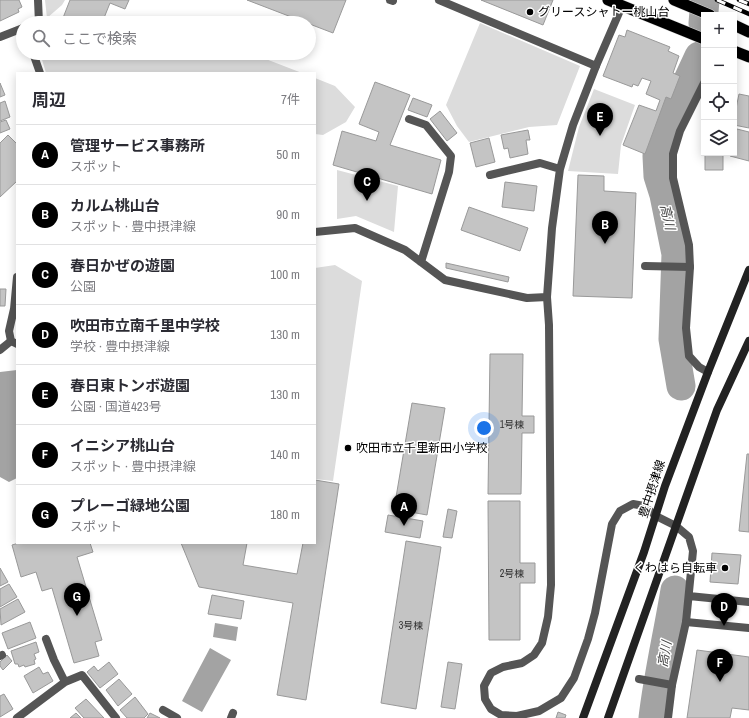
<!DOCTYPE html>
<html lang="ja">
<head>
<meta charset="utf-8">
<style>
  :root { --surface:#fff; --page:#f2f2f3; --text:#2b2b33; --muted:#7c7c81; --line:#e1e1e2; --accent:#000 }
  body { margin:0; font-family:"Archivo Narrow","Noto Sans JP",sans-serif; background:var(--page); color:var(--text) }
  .controls { position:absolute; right:12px; top:12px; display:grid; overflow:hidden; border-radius:0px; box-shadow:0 2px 10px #0003 }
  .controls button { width:36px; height:36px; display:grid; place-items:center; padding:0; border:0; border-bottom:1px solid var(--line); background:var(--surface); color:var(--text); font:20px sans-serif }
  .you { position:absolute; left:484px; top:428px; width:14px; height:14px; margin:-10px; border:3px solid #fff; border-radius:50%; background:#1a73e8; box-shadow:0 0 0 6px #1a73e833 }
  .badge { display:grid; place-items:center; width:26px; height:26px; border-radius:50%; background:var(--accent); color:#fff; font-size:13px; font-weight:700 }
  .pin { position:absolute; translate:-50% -33px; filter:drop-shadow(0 1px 2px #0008) }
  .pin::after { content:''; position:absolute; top:21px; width:14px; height:12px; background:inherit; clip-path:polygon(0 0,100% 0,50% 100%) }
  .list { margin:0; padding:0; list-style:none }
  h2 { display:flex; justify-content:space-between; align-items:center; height:52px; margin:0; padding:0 16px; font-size:17px }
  h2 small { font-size:13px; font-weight:400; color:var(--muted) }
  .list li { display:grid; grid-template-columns:26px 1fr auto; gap:12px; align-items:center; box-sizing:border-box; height:60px; padding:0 16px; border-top:1px solid var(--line) }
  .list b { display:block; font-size:15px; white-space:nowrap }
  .list p { margin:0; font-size:13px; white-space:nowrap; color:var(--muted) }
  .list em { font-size:13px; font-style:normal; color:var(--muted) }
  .icon { flex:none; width:22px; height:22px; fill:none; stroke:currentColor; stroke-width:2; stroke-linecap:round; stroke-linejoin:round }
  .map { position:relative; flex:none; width:749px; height:718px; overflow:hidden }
  .search { position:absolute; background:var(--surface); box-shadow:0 2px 10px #0003; left:16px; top:16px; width:300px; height:44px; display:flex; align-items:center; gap:10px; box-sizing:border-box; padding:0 14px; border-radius:22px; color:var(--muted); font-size:15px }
  .panel { position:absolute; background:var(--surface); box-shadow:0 2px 10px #0003; left:16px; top:72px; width:300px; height:472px; border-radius:0px }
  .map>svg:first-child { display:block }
</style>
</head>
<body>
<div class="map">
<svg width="749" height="718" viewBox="0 0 749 718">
  <rect width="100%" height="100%" fill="#fff"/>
  <path fill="#dcdcdc" d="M45,0H65L62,5L47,18Z
    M480,23L580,66L557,125L529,127L469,142L457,126L446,105Z
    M40,53H250L302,73H46Z
    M315,78L335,86L355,107L346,122L323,135L315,134Z
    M594,89L635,105L621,145L618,174L568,171L579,127Z
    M337,170L398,186L394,232L356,216L337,219Z
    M335,265L362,281L333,481L315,479V268Z"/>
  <path fill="#a3a3a3" d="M17,370V478L9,482L0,477V372Z
    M215,623L238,627L236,641L213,637Z
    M210,648L231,660L202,712L182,701Z"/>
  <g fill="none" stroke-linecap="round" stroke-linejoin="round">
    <path stroke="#a3a3a3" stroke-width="29" d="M703,23L705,0
      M681,386L673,339L676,254L664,195L658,176L657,156L666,127L699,56
      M653,718C658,675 668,633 675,590"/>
  </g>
  <path fill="#c4c4c4" stroke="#999" d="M0,0H19L22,7L18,9L19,12L0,21Z
    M70,0H129L125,9L110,3L102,23H61Z
    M247,0H346L333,33Z
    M481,0H553L543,25Z
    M627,30L670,47L668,51L679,56L673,73L680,76L671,99L666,97L645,154L623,145L639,105L656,111L660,100L646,94L651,81L642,78L638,86L633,84L632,87L603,76L619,35L625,37Z
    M375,82L410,95L390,145L441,160L432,194L333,165L342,131L376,141L379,132L359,124Z
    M0,83L5,95L0,97Z
    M739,94L749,96V128L734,125V118Z
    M413,98L432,105L427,117L408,110Z
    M5,101L10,117L0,121V103Z
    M440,111L457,133L447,141L430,119Z
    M6,120L10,129L0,133V122Z
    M737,129L749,132V161L730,156L731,153H734V140Z
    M528,130L530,140H526L528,154L510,158L508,148L504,149L501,135Z
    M8,135L17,144V181L0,197V143Z
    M489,138L495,162L476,167L470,143Z
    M705,153H723V170H705Z
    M578,175L604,176V191L636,193L632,298L573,296Z
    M505,182L537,186L534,211L502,207Z
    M469,207L528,228L520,251L461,230Z
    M446,263L509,277L508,282L446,268Z
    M0,289H6L5,306H0Z
    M490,354H523L522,416H534V433H522L521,494H488Z
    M412,403L445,408L427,515L394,509Z
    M747,454H749V532L739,531Z
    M315,480L339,484L306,700L277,695L293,603L199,587L181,543H247L243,565L297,574L303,543H315Z
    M488,501H520V563H535V583H520V640H489Z
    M448,509L457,511L452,538L443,537Z
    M388,515L423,521L420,538L385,532Z
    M406,541L441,547L416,709L381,703Z
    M19,543H90L93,552L77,557L102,640L95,642L99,656L74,663L52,588L42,591L36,572L21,577L12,545Z
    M712,553L741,555L738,584L710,582Z
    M0,568L8,582L0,586Z
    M9,584L17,597L0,607V589Z
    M212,595L244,601L241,619L208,614Z
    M18,599L25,612L1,625L0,609Z
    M30,622L36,638L8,649L2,633Z
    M36,642L39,652L34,654L36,659L34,660L35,664L25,667L24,665L19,667L18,664H15L11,651Z
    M697,650L749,657V710L732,708L730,718H687Z
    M7,655L12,661L3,670L0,666V662Z
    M109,662L118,674L100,688L87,672L94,666L98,671Z
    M448,662L462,664L455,709L441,707Z
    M39,667L43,674L48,672L53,681L33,693L24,676Z
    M119,679L132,694L118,706L106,690Z
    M4,694L13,709L0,717V696Z
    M135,697L148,714L144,718H127L120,710Z
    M86,699L104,718H84L75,708Z
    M558,712L566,715L565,718H556Z
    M76,713L81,718H70Z
    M150,713L160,718H147Z"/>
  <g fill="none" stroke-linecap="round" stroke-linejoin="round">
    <defs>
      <path id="trunk" d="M608,0L704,39
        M674,0L710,15
        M734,25L749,32
        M734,51L749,57"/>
    </defs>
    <use href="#trunk" stroke="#dbdbdb" stroke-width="12"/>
    <path stroke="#555" stroke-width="8" d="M390,0L393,1V0
      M439,0L596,66
      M645,266L690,267
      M0,350L11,341
      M686,622L749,628
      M0,656L2,655
      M639,679L672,685
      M231,718L233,713"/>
    <path stroke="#555" stroke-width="8" d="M38,0L39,23
      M622,6L596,66L573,125L560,169L552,228L547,297L549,325L551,585L548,617L542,643L534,655L522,663L503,667L491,673L484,686L485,699L491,709L501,715L517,716L539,711L561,698L574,678L588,639L595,613L612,524L620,511L633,504L644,506L656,516L676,526L689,537L693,551L686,622L672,685L668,718
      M0,37L23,28
      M33,53L40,73
      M704,83L680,131L673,154V178L689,245L690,267L686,328L689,356L699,367L708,372
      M409,119L426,125L451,156L449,172L421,262
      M490,175L540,163L560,169
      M315,232L355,228L405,250L445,280L527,298L547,297
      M17,277L14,309L9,331L11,341L17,344
      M689,596L749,602
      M46,639L54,660L65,682
      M163,710L177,718
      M17,718L65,682L82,675L116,718"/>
    <path stroke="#222" stroke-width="8" d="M583,718L644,552L665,486L708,372L749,270
      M608,718L717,410L749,341"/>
    <use href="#trunk" stroke="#000" stroke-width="11"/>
    <defs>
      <path id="rail" d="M717,0L749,14
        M739,0L749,4"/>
    </defs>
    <use href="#rail" stroke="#000" stroke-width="4.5"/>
    <use href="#rail" stroke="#fff" stroke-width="3" stroke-dasharray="9" stroke-linecap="butt"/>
  </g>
  <g fill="#000" stroke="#fff" stroke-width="1.5">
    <circle cx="530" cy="12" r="4"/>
    <circle cx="348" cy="448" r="4"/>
    <circle cx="725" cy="568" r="4"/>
  </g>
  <g text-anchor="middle" stroke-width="3" stroke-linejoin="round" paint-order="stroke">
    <g font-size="10" fill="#313131">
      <text x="512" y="428">1号棟</text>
      <text x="512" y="577">2号棟</text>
      <text x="411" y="629">3号棟</text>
    </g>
    <g font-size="12" fill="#000" stroke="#fff" text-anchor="start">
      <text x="538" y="16">グリースシャトー桃山台</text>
      <text x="356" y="452">吹田市立千里新田小学校</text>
      <text x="717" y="572" text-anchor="end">くわはら自転車</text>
    </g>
    <g font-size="12" fill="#000" stroke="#fff">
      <text transform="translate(652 489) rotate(-72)" y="4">豊中摂津線</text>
    </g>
    <g font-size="13" font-style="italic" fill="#444" stroke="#fff">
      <text transform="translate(668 217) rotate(77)" y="5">高川</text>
      <text transform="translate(664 654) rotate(-80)" y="5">高川</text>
    </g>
  </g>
</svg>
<div class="controls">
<button>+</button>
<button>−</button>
<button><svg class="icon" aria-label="locate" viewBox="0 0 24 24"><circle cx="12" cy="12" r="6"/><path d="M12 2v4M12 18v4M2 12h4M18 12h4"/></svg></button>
<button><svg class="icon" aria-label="layers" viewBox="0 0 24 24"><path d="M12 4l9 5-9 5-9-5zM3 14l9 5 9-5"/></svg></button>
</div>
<div class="you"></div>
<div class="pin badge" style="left:404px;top:526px">A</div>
<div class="pin badge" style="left:605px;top:244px">B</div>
<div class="pin badge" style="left:367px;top:201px">C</div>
<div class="pin badge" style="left:724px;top:626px">D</div>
<div class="pin badge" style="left:600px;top:136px">E</div>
<div class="pin badge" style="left:720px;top:682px">F</div>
<div class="pin badge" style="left:77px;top:616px">G</div>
<div class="search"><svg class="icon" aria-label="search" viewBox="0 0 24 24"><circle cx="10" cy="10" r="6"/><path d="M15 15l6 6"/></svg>ここで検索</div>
<section class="panel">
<h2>周辺<small>7件</small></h2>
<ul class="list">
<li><span class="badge">A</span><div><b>管理サービス事務所</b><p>スポット</p></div><em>50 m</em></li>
<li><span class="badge">B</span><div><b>カルム桃山台</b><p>スポット · 豊中摂津線</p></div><em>90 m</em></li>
<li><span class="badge">C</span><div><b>春日かぜの遊園</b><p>公園</p></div><em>100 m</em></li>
<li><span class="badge">D</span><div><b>吹田市立南千里中学校</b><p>学校 · 豊中摂津線</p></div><em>130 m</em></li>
<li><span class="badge">E</span><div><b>春日東トンボ遊園</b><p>公園 · 国道423号</p></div><em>130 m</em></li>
<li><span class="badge">F</span><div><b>イニシア桃山台</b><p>スポット · 豊中摂津線</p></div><em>140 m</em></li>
<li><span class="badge">G</span><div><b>プレーゴ緑地公園</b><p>スポット</p></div><em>180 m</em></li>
</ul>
</section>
</div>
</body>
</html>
